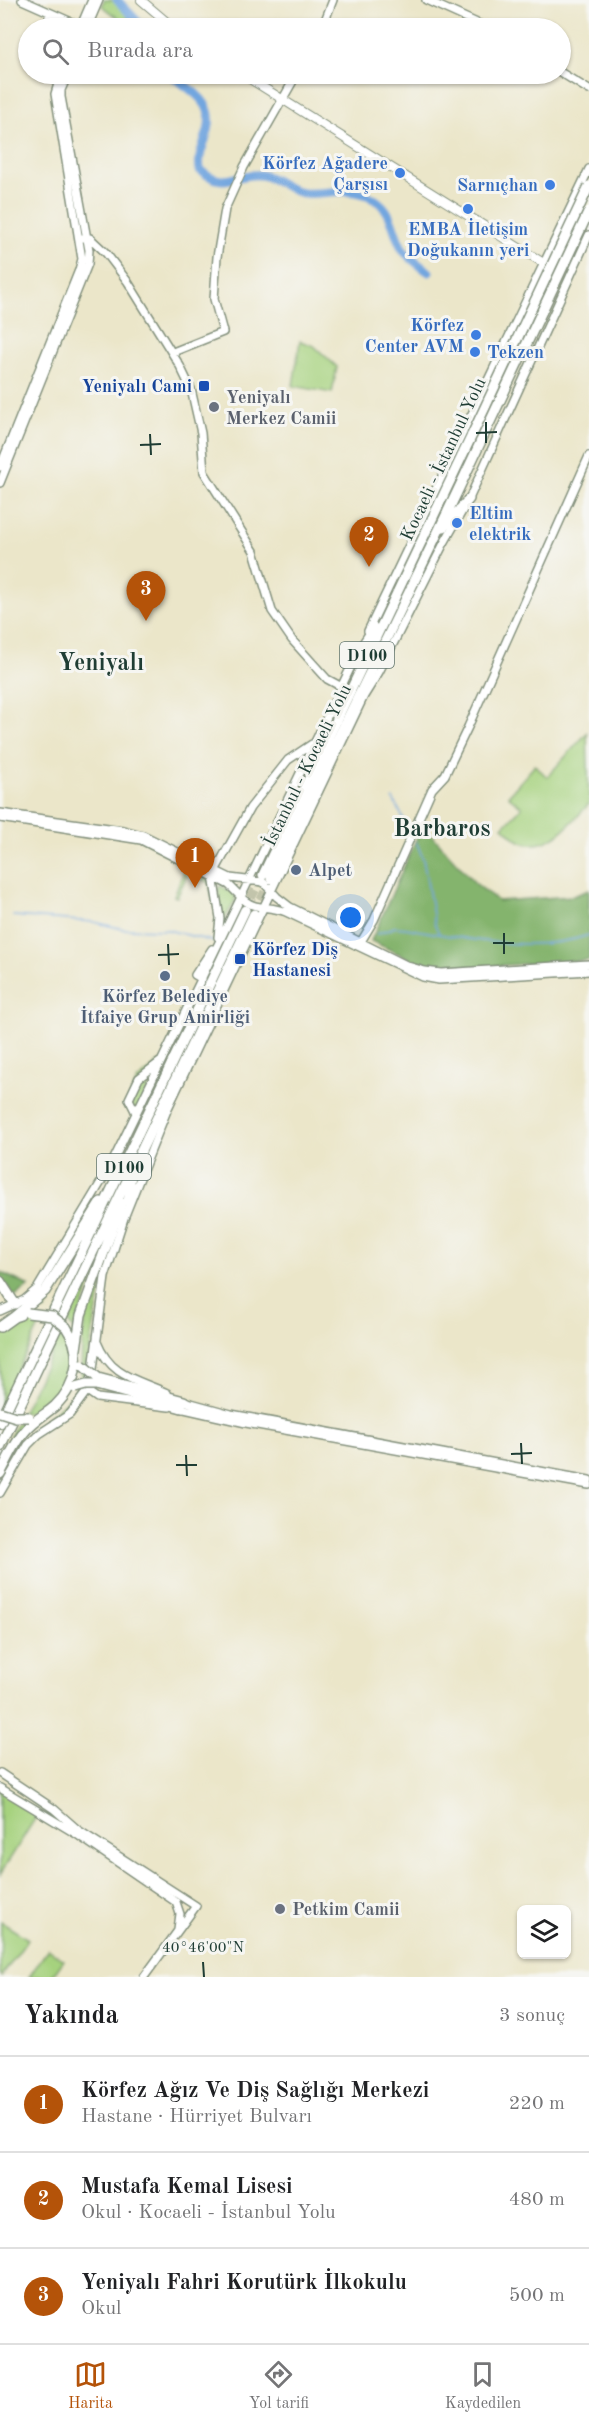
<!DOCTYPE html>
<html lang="tr">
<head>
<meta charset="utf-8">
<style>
  :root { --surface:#fff; --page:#f6f6f6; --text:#202124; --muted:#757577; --line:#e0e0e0; --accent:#b45309 }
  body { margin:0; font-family:"Old Standard TT",serif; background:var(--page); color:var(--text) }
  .controls { position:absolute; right:18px; bottom:18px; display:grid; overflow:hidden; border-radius:9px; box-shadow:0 2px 4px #0004 }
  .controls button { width:54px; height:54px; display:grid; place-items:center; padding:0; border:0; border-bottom:2px solid var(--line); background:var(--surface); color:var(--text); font:30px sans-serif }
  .you { position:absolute; left:351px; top:918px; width:21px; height:21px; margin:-15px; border:4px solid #fff; border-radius:50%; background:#1a73e8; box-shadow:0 0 0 9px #1a73e833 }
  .badge { display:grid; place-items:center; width:39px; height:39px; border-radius:50%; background:var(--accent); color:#fff; font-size:20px; font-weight:700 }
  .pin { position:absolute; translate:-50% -50px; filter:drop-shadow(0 2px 3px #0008) }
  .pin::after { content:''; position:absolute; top:32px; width:21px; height:18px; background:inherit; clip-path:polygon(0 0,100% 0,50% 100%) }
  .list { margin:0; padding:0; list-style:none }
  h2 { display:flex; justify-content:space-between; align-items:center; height:78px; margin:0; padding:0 24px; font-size:26px }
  h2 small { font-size:20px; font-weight:400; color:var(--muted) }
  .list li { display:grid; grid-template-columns:39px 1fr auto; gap:18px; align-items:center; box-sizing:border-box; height:96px; padding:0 24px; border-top:2px solid var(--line) }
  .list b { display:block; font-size:22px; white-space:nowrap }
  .list p { margin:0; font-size:20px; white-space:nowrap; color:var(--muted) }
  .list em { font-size:20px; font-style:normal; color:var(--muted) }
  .icon { flex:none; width:33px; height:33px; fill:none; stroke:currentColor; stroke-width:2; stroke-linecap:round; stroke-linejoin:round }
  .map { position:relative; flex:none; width:589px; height:1977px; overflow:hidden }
  .search { position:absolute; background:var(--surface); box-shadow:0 2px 4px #0004; left:18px; right:18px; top:18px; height:66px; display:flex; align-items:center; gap:15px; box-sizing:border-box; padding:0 21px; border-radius:33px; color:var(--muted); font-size:22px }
  .sheet { height:366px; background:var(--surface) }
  nav { display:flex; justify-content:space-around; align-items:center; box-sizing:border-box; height:84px; border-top:2px solid var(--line); background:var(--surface); font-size:16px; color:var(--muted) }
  nav a { display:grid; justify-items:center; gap:3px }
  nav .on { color:var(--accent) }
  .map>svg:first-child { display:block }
</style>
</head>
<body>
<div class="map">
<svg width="589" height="1977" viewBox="0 0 589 1977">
  <rect width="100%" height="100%" fill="#f6f6f2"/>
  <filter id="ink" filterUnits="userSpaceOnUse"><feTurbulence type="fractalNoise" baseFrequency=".0167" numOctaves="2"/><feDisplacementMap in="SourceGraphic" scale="12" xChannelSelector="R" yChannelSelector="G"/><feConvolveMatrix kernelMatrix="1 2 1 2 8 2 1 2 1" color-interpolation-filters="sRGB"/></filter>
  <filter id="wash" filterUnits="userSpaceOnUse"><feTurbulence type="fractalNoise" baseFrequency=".008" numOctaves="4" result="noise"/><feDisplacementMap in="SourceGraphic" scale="24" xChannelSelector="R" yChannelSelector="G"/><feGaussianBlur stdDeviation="1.35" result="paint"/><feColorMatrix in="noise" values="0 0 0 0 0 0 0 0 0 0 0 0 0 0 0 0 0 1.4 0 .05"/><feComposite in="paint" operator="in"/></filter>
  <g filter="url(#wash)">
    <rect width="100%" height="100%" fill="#ebe6c9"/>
    <path fill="#a6d27e" stroke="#628859" stroke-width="1.5" d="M104,0H114L129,18L125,23L102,6Z
      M300,341L314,346L337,367L332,393L293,386Z
      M587,733L589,804C573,821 549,853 521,842C515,839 508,831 503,827L522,807L508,796L535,765L547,777Z
      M185,868L211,880L215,902H213L209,883L188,873L177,897L174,896Z
      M219,886L223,887L235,895V901L223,922L218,890Z
      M162,1060L136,1113L129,1099L137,1081Z
      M124,1218L102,1282L84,1382C75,1405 56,1417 35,1428L74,1395L81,1377L82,1337L87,1309Z
      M87,1230L45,1310L28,1309Z
      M110,1231L75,1328L73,1329L67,1321Z
      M34,1318L42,1320L1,1405L0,1334L17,1323Z
      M63,1330C89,1361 60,1411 22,1413Z
      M29,1422L0,1465V1458L17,1423Z
      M0,1788L38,1814L0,1875Z
      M1,1922L28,1939L2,1976L0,1974Z
      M48,1949L64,1960L52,1977H29Z"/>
    <path fill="#84b46d" stroke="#527850" stroke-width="1.5" d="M423,833H430L475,883L498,901L573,896L589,890V960L443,969L419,963L371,941L418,835Z
      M0,1272L29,1286L15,1297L0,1278Z"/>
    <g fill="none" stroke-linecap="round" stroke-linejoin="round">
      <path stroke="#72a6df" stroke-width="1.5" d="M393,799L409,829
        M416,841L423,859L435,925L439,933
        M13,916L94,922L123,929L168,930L215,942
        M377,934L395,927L406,928C463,939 534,954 589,935"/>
      <path stroke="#72a6df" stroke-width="9" d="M117,0L138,22L141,28
        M170,74C193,93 219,102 206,137C202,149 198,157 200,170C227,191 234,172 261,175C276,177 288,191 303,193C324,195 347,187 367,195C396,208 390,230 404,251C410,259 421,266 429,272"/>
    </g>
  </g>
  <g filter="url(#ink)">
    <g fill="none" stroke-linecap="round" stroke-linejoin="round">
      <path stroke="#c2c4ab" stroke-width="9" stroke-dasharray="9 4.5" stroke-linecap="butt" d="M245,910L263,875
        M255,912L271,879"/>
      <defs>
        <path id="secondary" d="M22,0L85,28
          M426,0L488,28
          M49,16L68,28
          M80,28L92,0
          M87,28L99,0
          M322,28L333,0
          M560,72L589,90
          M80,238H90L106,253L128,282L180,366L191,389L201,433L204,472L254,551L272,611L292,640L327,679L340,686
          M173,352L223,332L214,299L217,257L225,209L244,167L297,74
          M0,467L79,270L82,259L55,94L61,74
          M0,483L88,264L89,250L61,97V90L68,74
          M368,631L589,169
          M357,654L241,897C253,911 269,905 286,912L423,977L439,980L589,971
          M0,813L123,830L143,835L230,878L263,882L277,897L290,907L408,966L425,971L441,973L589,964
          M0,818L141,840L229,885L241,897L110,1167L37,1289L24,1300L0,1311
          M218,937L220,918L213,876L215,871L250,808L288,760L312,744
          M359,945L374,920L432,789L445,775L468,727L589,456
          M202,979L195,975L212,949
          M136,1113L129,1099L139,1078L160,1062
          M127,1201L132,1176
          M97,1342C111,1377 136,1379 167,1393
          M87,1391L97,1398L169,1407
          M180,1400L231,1414L589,1480
          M180,1408L246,1423L589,1485
          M0,1493L28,1445L39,1434L70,1414L87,1391L93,1369L105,1277L124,1218L168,1108L364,696L379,672L443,545L469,499L589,235
          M0,1773L54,1809L78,1830L196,1906L144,1977
          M0,1788L78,1835L176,1902L180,1914L178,1929"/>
        <path id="primary" d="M141,0L174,28
          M242,74L545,264"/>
        <path id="highway" d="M444,527L469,499
          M355,657L374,628
          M263,875L472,435
          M271,879C339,732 413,588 481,441
          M0,1281L15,1304
          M14,1317L45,1291L101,1202
          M0,1327L14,1317L20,1315
          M76,1349L81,1315L122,1203
          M98,1378L184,1401
          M96,1385L182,1408
          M0,1423L245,910
          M0,1447L254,914
          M0,1474C8,1459 15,1442 26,1430C34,1420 46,1414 55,1406C77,1385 84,1353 66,1327"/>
      </defs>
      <use href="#secondary" stroke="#85927e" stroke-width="10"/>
      <use href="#primary" stroke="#85927e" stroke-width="10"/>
      <use href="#highway" stroke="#85927e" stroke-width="12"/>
      <use href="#secondary" stroke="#fff" stroke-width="7"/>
      <use href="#primary" stroke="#fff" stroke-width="8"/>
      <use href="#highway" stroke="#fff" stroke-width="9"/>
      <defs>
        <path id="highway-bridge" d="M472,435L589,186
          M481,441L589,211
          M28,1313L52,1316L66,1327
          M82,1365L98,1378
          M75,1388L86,1385H96
          M0,1412L16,1417H29"/>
      </defs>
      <use href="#highway-bridge" stroke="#85927e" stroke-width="12" stroke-linecap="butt"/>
      <use href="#highway-bridge" stroke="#fff" stroke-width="9"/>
    </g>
  </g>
  <path fill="none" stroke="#1f3d34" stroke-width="2" d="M486,422V443M476,433L497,432M150,434L151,455M140,445L161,444M504,933V954M493,943H514M168,944L169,965M158,955L179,954M521,1443L522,1464M511,1454L532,1453M186,1455L187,1476M176,1465H197M203,1962L204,1977"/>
  <g fill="#3f7fe0" stroke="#f6f6f2" stroke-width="2">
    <circle cx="400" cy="173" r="6"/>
    <circle cx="550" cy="185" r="6"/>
    <circle cx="468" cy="209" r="6"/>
    <circle cx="476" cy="335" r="6"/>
    <circle cx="475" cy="352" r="6"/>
    <circle cx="457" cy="523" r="6"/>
  </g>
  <g fill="#1a4fb4" stroke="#f6f6f2" stroke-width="2">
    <rect x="198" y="380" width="12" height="12" rx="3"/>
    <rect x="234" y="953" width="12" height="12" rx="3"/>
  </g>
  <g fill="#6b7280" stroke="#f6f6f2" stroke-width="2">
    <circle cx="214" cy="407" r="6"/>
    <circle cx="280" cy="1909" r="6"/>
  </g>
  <g fill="#5c6f8a" stroke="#f6f6f2" stroke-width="2">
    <circle cx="296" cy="870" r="6"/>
    <circle cx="165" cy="976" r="6"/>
  </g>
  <g text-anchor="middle" stroke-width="6" stroke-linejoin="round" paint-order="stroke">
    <g fill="#f6f6f2" stroke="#60746d" stroke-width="1.5">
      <rect x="340" y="642" width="54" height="26" rx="4.5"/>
      <rect x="97" y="1154" width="54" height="26" rx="4.5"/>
    </g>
    <g font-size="16" font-weight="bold" fill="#1f3d34">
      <text x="367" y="661">D100</text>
      <text x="124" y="1173">D100</text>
    </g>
    <g font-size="18" font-weight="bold" fill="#366cbe" stroke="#f6f6f2" text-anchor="end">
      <text x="388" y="169">Körfez Ağadere<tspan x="388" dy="21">Çarşısı</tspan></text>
      <text x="538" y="191">Sarnıçhan</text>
      <text x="468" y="235" text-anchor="middle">EMBA İletişim<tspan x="468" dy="21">Doğukanın yeri</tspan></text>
      <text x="464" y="331">Körfez<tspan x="464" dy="21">Center AVM</tspan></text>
      <text x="487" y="358" text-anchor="start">Tekzen</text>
      <text x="469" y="519" text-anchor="start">Eltim<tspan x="469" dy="21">elektrik</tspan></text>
    </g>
    <g font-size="18" font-weight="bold" fill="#164399" stroke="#f6f6f2" text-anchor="end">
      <text x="192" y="392">Yeniyalı Cami</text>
      <text x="252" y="955" text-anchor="start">Körfez Diş<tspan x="252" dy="21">Hastanesi</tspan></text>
    </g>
    <g font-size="18" font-weight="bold" fill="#5b616d" stroke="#f6f6f2" text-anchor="start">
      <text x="226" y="403">Yeniyalı<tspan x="226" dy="21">Merkez Camii</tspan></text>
      <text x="292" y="1915">Petkim Camii</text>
    </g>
    <g font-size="18" fill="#1f3d34" stroke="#f6f6f2">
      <text transform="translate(443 459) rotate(-65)" y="6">Kocaeli - İstanbul Yolu</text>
      <text transform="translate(307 765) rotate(-64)" y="6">İstanbul - Kocaeli Yolu</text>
    </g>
    <g font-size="18" font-weight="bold" fill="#4e5e75" stroke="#f6f6f2" text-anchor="start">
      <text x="308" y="876">Alpet</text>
      <text x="165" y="1002" text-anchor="middle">Körfez Belediye<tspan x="165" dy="21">İtfaiye Grup Amirliği</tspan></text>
    </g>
    <g font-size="24" font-weight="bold" fill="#1f3d34" stroke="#f6f6f2">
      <text x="101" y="670">Yeniyalı</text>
      <text x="442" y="836">Barbaros</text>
    </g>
  </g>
  <g font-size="15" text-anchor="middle" fill="#1f3d34" stroke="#f6f6f2" stroke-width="6" stroke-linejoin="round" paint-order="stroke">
    <text x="203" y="1952">40°46'00"N</text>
  </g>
</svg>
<div class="controls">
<button><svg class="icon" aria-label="layers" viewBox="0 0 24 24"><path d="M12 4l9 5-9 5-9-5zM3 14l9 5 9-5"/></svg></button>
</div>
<div class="you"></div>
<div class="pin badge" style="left:195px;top:888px">1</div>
<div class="pin badge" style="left:369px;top:567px">2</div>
<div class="pin badge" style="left:146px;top:621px">3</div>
<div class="search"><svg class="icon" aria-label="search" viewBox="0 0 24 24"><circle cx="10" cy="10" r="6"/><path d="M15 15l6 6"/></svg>Burada ara</div>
</div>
<section class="sheet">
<h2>Yakında<small>3 sonuç</small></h2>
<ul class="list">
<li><span class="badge">1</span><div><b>Körfez Ağız Ve Diş Sağlığı Merkezi</b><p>Hastane · Hürriyet Bulvarı</p></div><em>220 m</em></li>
<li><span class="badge">2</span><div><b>Mustafa Kemal Lisesi</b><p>Okul · Kocaeli - İstanbul Yolu</p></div><em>480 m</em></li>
<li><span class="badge">3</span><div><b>Yeniyalı Fahri Korutürk İlkokulu</b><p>Okul</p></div><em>500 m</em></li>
</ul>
</section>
<nav>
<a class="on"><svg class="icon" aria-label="map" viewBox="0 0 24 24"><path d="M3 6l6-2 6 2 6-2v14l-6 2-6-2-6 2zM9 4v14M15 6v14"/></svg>Harita</a>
<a><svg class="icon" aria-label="directions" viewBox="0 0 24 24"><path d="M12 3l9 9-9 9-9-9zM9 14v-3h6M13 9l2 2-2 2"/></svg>Yol tarifi</a>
<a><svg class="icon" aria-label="saved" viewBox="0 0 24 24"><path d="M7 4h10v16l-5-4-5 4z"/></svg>Kaydedilen</a>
</nav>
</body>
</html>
